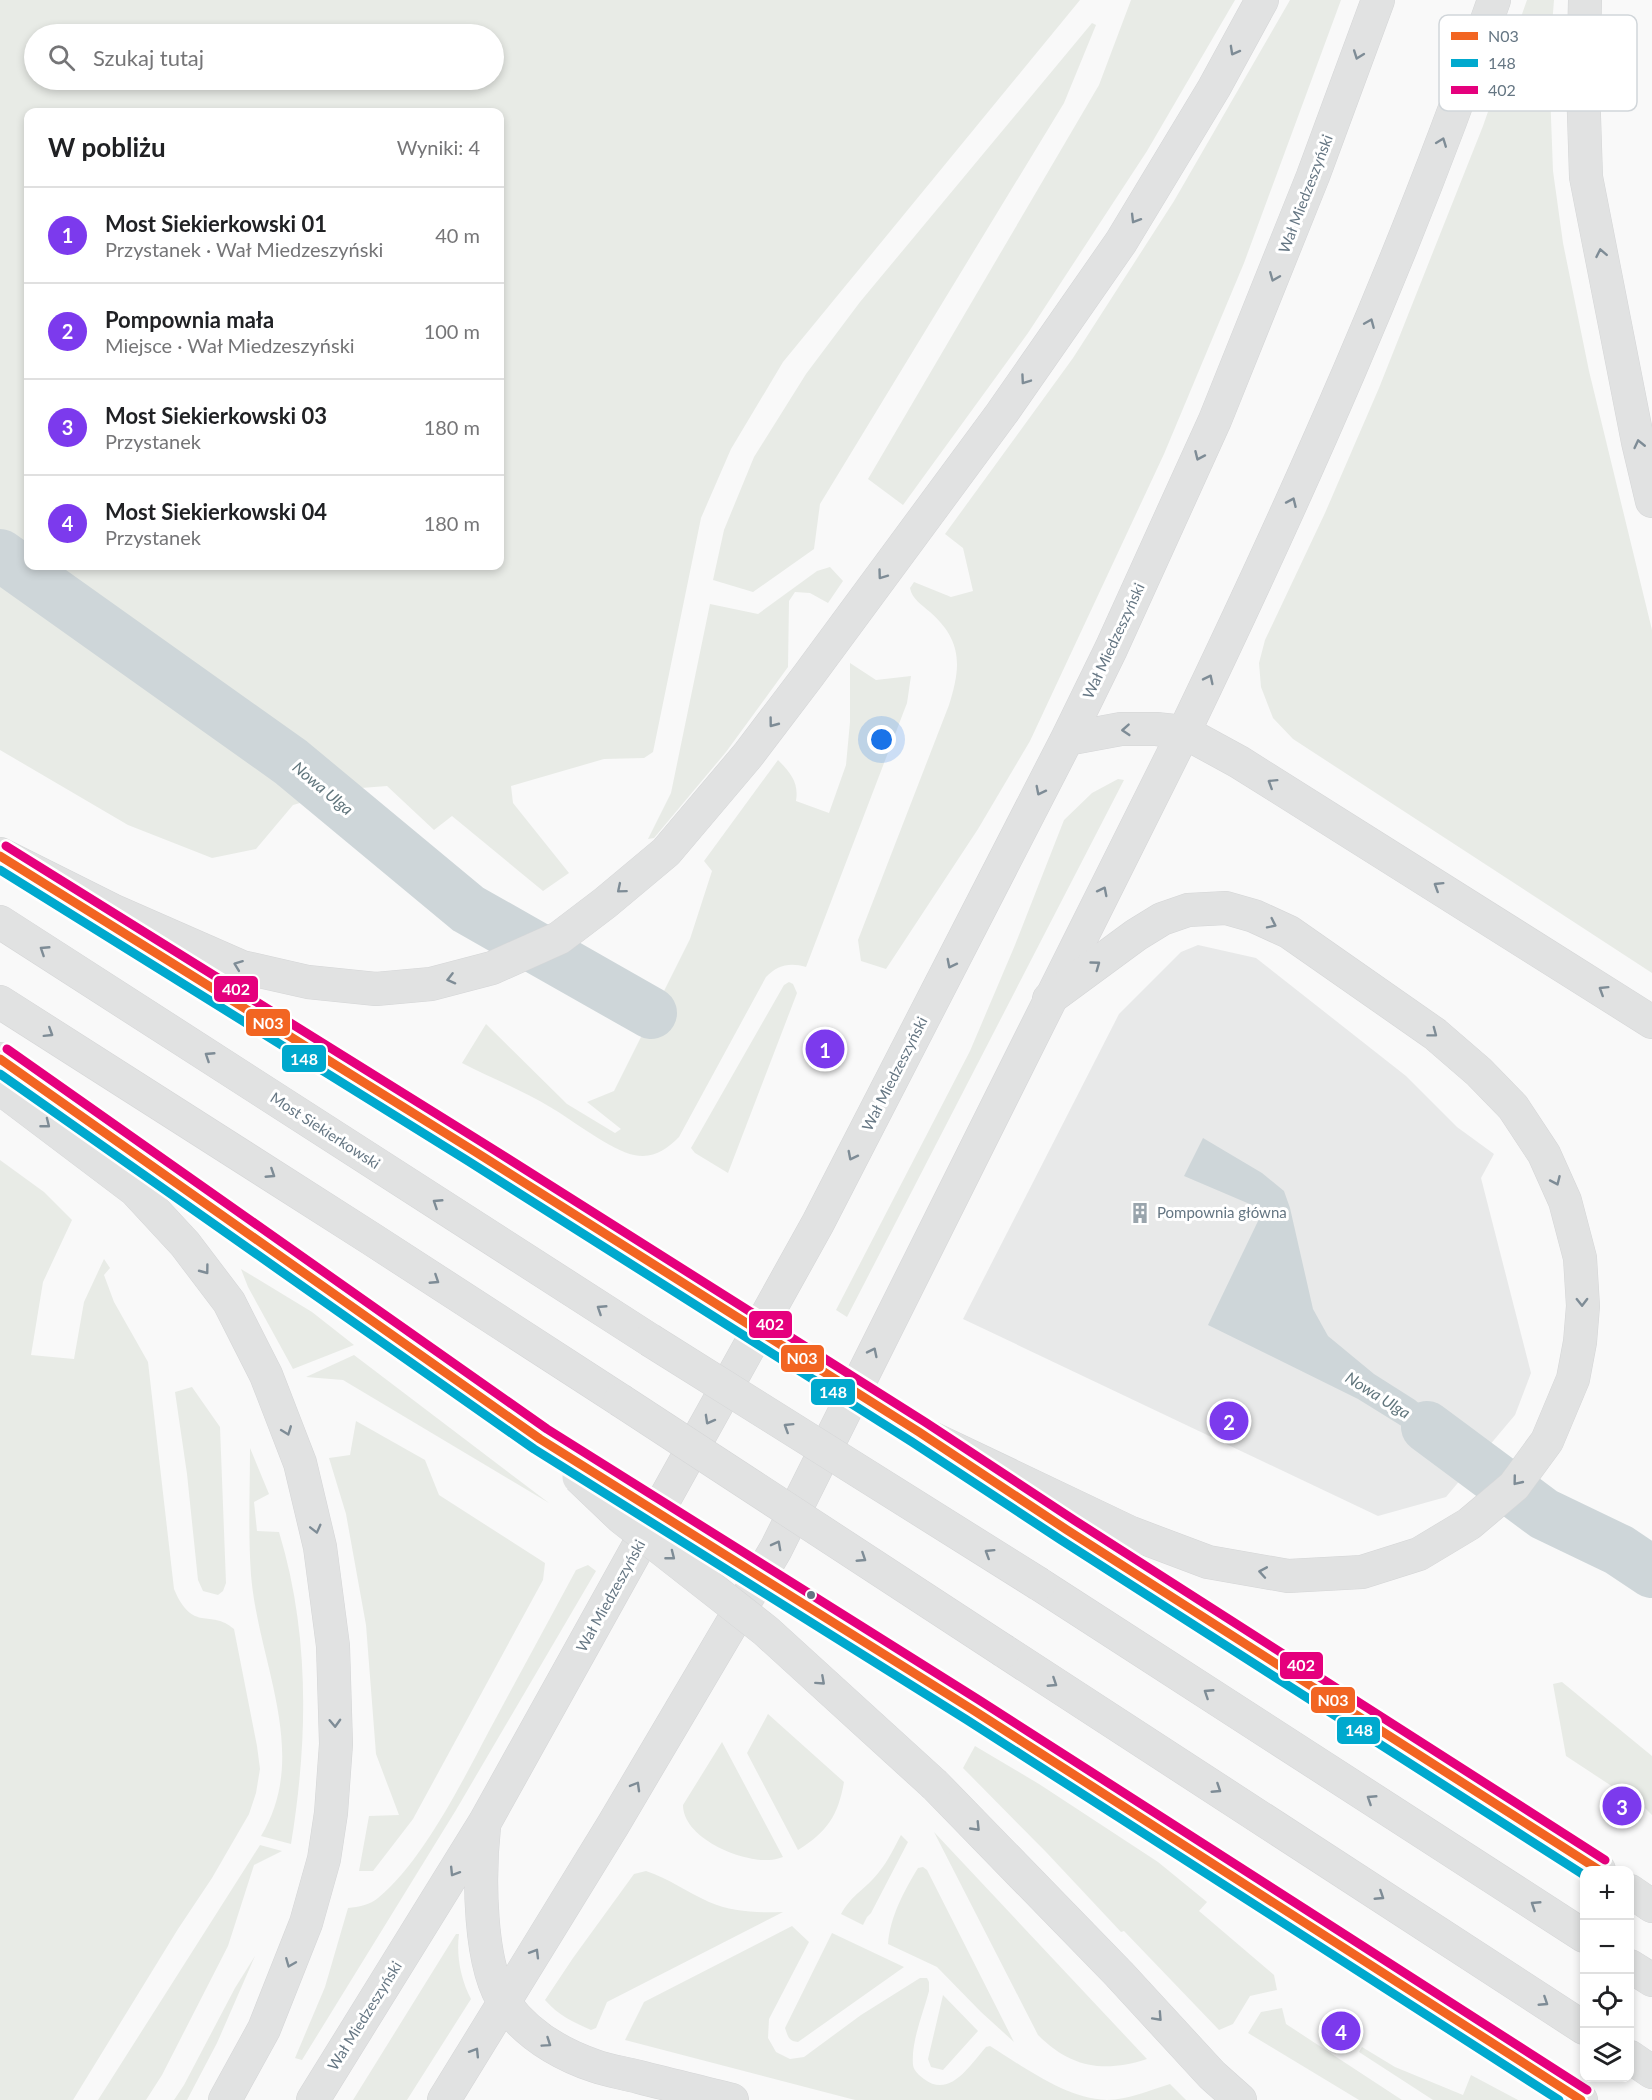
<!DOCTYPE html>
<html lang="pl">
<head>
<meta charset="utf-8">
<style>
  :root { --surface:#fff; --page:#f2f2f2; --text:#202124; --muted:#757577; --line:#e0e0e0; --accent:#7c3aed }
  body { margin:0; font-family:Lato,sans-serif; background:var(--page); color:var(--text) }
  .controls { position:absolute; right:18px; bottom:18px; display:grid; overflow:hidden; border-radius:12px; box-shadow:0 3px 9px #0003 }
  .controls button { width:54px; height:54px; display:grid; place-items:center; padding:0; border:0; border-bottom:2px solid var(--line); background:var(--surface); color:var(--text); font:30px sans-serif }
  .you { position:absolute; left:882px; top:740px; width:21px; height:21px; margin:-15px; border:4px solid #fff; border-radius:50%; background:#1a73e8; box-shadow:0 0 0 9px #1a73e833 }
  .badge { display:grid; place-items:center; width:39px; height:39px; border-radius:50%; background:var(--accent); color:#fff; font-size:20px; font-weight:700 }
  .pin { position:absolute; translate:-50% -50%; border:3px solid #fff; box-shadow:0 2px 6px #0006 }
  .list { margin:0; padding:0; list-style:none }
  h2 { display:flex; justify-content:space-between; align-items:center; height:78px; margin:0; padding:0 24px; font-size:26px }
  h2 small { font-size:20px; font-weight:400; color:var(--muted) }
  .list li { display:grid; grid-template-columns:39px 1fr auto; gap:18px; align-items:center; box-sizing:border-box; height:96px; padding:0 24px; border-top:2px solid var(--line) }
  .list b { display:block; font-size:22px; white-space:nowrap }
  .list p { margin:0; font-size:20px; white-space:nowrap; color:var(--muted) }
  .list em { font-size:20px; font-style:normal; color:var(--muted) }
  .icon { flex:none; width:33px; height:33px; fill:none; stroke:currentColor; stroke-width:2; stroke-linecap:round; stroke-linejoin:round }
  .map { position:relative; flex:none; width:1652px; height:2100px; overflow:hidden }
  .search { position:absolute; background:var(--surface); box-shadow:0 3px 9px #0003; left:24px; top:24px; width:480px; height:66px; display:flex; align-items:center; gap:15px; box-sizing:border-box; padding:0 21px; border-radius:33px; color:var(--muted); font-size:22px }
  .panel { position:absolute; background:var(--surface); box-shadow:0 3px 9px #0003; left:24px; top:108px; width:480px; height:462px; border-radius:12px }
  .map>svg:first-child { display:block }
</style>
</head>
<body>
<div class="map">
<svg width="1652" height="2100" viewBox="0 0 1652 2100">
  <rect width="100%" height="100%" fill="#f9f9f9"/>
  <path fill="#e8e9e9" d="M1198,945L1256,958L1406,1076L1457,1127L1494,1154L1481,1178L1531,1373L1515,1415L1446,1497L1378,1516L963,1319L1119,1014L1181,952Z"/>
  <path fill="#e8ebe6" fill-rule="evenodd" d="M0,0H1080L783,362L731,449L701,518L653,752L644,758L604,759L511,786L513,803L569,873L543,891L452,816L434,830L387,786L348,789L293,805L256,849L212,858L128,825L0,750ZM34,34H494V80H34ZM28,112H500V566H28Z
    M1131,0H1235L1147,151L1028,333L903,505L868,479L1099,85Z
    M1290,0H1341L1244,263L1164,454L1030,741L978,829L886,969L861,961L858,940L949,705C961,667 963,641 930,612C922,605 912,599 910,588L914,582L951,597L973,591L963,548L945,534L1073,358L1174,201Z
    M1527,0H1554L1549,64L1553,171L1563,243L1589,371L1652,630V973L1293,739L1273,718L1261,687L1259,663L1265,640L1325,513L1379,388L1483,126Z
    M1092,23L1096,25L1064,103L820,504L814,549L753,592L713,580L724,530L754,457L806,374L860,302Z
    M830,567L843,581L828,603L810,593L795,592L789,601L788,667L726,752L654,838L648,839L671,793L710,604L758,614L817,571Z
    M850,663L876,680L911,676L907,703L806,967C790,962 777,965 766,977L679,1137C666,1150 653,1159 634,1155C612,1151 571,1119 550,1107C522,1090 491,1078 462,1063L486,1024L567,1104L615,1133L621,1129L587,1102L614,1091L690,939L712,871L704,861L778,760C791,773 799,783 796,801L829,813L846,765L850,722Z
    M1118,779L1124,780L847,1317L836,1310L970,1051L1015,945L1064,820L1092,793Z
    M789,982L793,984L797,993L728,1173L695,1153L691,1148L784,985Z
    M0,1160L44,1192L72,1220L43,1282L31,1355L74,1359L84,1302L104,1259L110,1268L104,1275L114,1302L148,1362L174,1589C193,1634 210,1608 234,1629L257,1746L260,1769L256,1793L249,1814L212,1878L178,1929L73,2100H0Z
    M241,1269L312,1312L354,1345L293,1369L248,1287Z
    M354,1355L549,1503L343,1380L306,1377Z
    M192,1387L220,1427L226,1583L223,1591L218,1595L203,1591L198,1580L187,1474L175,1392Z
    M356,1421L425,1460L439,1495L545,1563L543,1580L413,1819L373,1871H359L369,1816L399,1815L376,1754L366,1625L346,1514L329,1458L350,1455Z
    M250,1448L269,1494L254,1502L257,1531L279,1532C310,1634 308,1740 291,1844L261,1836C311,1754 258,1662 251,1575C248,1533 250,1490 250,1448Z
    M588,1565L596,1571L456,1810L302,2060L295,2058L325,1987L348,1908C359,1907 369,1905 378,1898C423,1861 462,1782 489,1731C518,1677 547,1624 576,1570Z
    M1562,1682L1652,1756V1815L1645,1808L1566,1756L1553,1684Z
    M768,1714L844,1782C838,1816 827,1832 798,1850L747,1753Z
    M722,1742L783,1857C779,1858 774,1860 769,1860C741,1862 683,1838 683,1805Z
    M975,1746L1039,1784L1158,1862L1207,1902L1199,1911L1274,1975L1277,1990L1250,1996L1233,2024L1219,2030L1124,1931L1121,1932L1046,1852L963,1768Z
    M934,1832L1147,2059C1104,2073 1071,2068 1038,2035Z
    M901,1835L908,1842L871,1913L867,1917L863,1925L841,1914C852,1894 866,1889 879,1872C888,1861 894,1848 901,1835Z
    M260,1845L282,1851L254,1865L228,1946L162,2075L146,2100H98Z
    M923,1867L927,1870L1014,2042L981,2012L937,1967L888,1944C890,1917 904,1891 918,1868Z
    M646,1871C668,1878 687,1892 709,1902C732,1912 758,1913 783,1912L607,2002L596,2028L591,2030C573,2022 558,2015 545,2000L573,1958L634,1874Z
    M792,1926L809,1942L769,2019L768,2038L776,2052L790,2059L804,2057L861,2015L920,1978H927L929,1982V1991C923,2014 911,2041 913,2065C914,2071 919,2075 924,2079C950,2099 970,2065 986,2047L990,2046C1024,2067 1066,2099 1107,2100C1128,2100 1150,2090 1170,2084L1186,2100H855L625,2040L644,2002Z
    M832,1933L904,1967L798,2042C788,2041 788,2036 785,2028Z
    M456,1934H459C456,1956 461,1980 471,1999L407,2100H353Z
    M255,1956L217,2043L187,2100H174L184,2085L235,1988Z
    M943,1995L978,2031L943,2070L931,2067L928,2059Z
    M1282,2008L1286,2024L1402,2100H1359L1248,2033L1261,2012Z
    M1362,2047L1395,2067L1463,2095L1471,2075L1518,2100H1433L1359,2052Z"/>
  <path fill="#ced6d9" d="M1203,1138L1262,1173L1284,1191L1290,1208L1313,1309L1328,1336L1374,1374L1415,1400L1443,1423L1470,1440L1493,1460L1479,1474L1358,1399L1208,1325L1259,1219L1258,1211L1252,1205L1184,1176Z"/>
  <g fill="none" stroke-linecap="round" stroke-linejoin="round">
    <path stroke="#ced6d9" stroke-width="52" d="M0,555L291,762L468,909L651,1013
      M1427,1427L1544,1514L1619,1550L1652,1572"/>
    <defs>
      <path id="secondary" d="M1067,739L1121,729H1156L1184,732L1239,762L1652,1022
        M484,1827C479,1873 478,1967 506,2005C528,2035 560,2054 595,2066C609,2071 624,2073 639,2077C670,2085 701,2092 732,2100
        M313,2100L485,1822L818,1223L1067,739L1111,649L1215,420L1313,176L1378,0
        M444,2100L613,1825L776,1549L1184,732C1299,493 1407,251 1494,0"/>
      <path id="primary" d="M1585,0L1583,85L1586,177L1638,442L1652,501
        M0,854L112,910L242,967L308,982L376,989L431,984L492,968L559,938L605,903L666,852L748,755L808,676L1002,413L1121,242L1214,88L1262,0
        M0,922L650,1340
        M124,933L681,1282
        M0,1002L370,1238L620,1400
        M0,1059L540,1439L585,1467
        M0,1088L135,1190L185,1244L229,1302L266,1375L300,1463L320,1547L333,1646L336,1744L331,1813L324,1859L306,1923L264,2029L225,2100
        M919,1432L1131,1533L1208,1562L1288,1576L1362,1572L1419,1554L1469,1524L1514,1486L1547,1441L1573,1379L1580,1342L1583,1306L1580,1258L1565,1201L1544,1154L1513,1107L1479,1072L1435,1034L1289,932L1254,916L1226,908L1188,910L1162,919L1136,935L1049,999
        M1021,1500L1599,1870
        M1039,1584L1584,1936
        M1004,1651L1584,2028
        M973,1710L1581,2100
        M935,1785L1119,1974L1212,2075L1240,2100
        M1630,1891L1652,1906
        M1630,1966L1652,1980
        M1630,2057L1652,2072"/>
    </defs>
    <use href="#secondary" stroke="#d5d6d7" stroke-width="34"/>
    <use href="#primary" stroke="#d5d6d7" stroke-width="34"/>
    <use href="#secondary" stroke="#e1e2e2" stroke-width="33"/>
    <use href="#primary" stroke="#e1e2e2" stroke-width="33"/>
    <defs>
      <path id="primary-bridge" d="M681,1282L919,1432
        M650,1340L1039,1584
        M620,1400L1004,1651
        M599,1476L973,1710
        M579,1477L622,1518L766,1631L935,1785"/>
    </defs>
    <use href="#primary-bridge" stroke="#d5d6d7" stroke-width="34" stroke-linecap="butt"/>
    <use href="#primary-bridge" stroke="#e1e2e2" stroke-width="33"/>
    <defs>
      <path id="bus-1" d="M0,856L474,1151L919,1432L1067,1530L1599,1870
        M0,1059L540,1439L973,1710L1581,2100"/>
      <path id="bus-2" d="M0,870L468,1161L912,1442L1061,1540L1584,1875
        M0,1074L534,1449L967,1720L1559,2100"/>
      <path id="bus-3" d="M6,846L480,1141L925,1422L1074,1520L1605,1860
        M7,1049L547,1429L979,1700L1587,2090"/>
    </defs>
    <use href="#bus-1" stroke="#fff" stroke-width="14"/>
    <use href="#bus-2" stroke="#fff" stroke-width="14"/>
    <use href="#bus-3" stroke="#fff" stroke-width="14"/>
    <use href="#bus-1" stroke="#f26522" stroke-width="9"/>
    <use href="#bus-2" stroke="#00a9ce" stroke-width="9"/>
    <use href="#bus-3" stroke="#e5007d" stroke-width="9"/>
  </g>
  <defs><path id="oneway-chevron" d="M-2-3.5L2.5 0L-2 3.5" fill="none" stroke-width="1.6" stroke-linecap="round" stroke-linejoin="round" transform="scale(1.5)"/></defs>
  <g stroke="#7e8c96">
    <use href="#oneway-chevron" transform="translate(1234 51) rotate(119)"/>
    <use href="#oneway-chevron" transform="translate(1358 55) rotate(110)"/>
    <use href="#oneway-chevron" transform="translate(1442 142) rotate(-69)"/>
    <use href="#oneway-chevron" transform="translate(1135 219) rotate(121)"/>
    <use href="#oneway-chevron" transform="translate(1601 253) rotate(-101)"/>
    <use href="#oneway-chevron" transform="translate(1274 277) rotate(112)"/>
    <use href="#oneway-chevron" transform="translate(1370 323) rotate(-67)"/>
    <use href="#oneway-chevron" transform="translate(1025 380) rotate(125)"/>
    <use href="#oneway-chevron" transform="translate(1639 444) rotate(-103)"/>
    <use href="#oneway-chevron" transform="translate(1199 456) rotate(114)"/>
    <use href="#oneway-chevron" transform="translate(1292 502) rotate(-66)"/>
    <use href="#oneway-chevron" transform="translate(882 575) rotate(126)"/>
    <use href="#oneway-chevron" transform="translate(1209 679) rotate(-64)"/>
    <use href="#oneway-chevron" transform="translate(773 723) rotate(127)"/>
    <use href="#oneway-chevron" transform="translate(1126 730) rotate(176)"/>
    <use href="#oneway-chevron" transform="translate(1272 783) rotate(-148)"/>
    <use href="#oneway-chevron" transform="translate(1040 791) rotate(117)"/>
    <use href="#oneway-chevron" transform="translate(1438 886) rotate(-148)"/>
    <use href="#oneway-chevron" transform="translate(621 889) rotate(140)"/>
    <use href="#oneway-chevron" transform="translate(1103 891) rotate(-63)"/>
    <use href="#oneway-chevron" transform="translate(1272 924) rotate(26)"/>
    <use href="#oneway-chevron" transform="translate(44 950) rotate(-147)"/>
    <use href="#oneway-chevron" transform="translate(951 964) rotate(117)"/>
    <use href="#oneway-chevron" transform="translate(238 965) rotate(-159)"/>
    <use href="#oneway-chevron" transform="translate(1096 965) rotate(-36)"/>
    <use href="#oneway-chevron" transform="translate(451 979) rotate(166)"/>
    <use href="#oneway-chevron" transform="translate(1603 990) rotate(-148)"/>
    <use href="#oneway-chevron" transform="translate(49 1033) rotate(32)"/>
    <use href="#oneway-chevron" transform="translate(1433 1033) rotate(37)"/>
    <use href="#oneway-chevron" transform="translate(209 1056) rotate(-147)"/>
    <use href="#oneway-chevron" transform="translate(46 1124) rotate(38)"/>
    <use href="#oneway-chevron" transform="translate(852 1156) rotate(117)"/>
    <use href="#oneway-chevron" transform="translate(271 1174) rotate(33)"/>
    <use href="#oneway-chevron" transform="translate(1556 1181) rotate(66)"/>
    <use href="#oneway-chevron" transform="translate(437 1203) rotate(-147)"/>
    <use href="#oneway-chevron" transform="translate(205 1270) rotate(53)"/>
    <use href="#oneway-chevron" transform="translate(435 1280) rotate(33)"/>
    <use href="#oneway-chevron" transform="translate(1582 1302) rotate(89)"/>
    <use href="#oneway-chevron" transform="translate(601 1309) rotate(-147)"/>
    <use href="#oneway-chevron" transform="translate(873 1352) rotate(-64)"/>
    <use href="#oneway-chevron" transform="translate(709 1420) rotate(119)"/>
    <use href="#oneway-chevron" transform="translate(788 1427) rotate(-148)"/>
    <use href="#oneway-chevron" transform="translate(287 1431) rotate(69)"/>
    <use href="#oneway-chevron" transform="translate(1517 1481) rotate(129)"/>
    <use href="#oneway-chevron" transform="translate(316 1529) rotate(76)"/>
    <use href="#oneway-chevron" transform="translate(777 1545) rotate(-62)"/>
    <use href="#oneway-chevron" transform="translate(989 1553) rotate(-148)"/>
    <use href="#oneway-chevron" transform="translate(671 1556) rotate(38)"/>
    <use href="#oneway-chevron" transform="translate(862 1558) rotate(33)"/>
    <use href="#oneway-chevron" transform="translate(1263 1572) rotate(-170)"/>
    <use href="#oneway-chevron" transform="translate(821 1681) rotate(42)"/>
    <use href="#oneway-chevron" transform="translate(1053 1683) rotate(33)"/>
    <use href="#oneway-chevron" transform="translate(1208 1693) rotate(-147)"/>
    <use href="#oneway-chevron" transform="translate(335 1723) rotate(88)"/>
    <use href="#oneway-chevron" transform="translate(636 1786) rotate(-60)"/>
    <use href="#oneway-chevron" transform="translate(1217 1789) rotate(33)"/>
    <use href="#oneway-chevron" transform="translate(1371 1799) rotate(-147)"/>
    <use href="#oneway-chevron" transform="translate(976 1827) rotate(46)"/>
    <use href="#oneway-chevron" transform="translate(454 1872) rotate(122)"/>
    <use href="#oneway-chevron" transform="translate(1380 1896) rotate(33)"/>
    <use href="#oneway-chevron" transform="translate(1535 1905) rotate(-147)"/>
    <use href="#oneway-chevron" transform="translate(535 1953) rotate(-59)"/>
    <use href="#oneway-chevron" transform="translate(290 1963) rotate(112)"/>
    <use href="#oneway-chevron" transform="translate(1544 2002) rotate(33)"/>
    <use href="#oneway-chevron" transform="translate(1158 2017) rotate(47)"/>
    <use href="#oneway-chevron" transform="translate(547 2043) rotate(34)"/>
    <use href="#oneway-chevron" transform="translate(475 2052) rotate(-58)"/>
  </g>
  <defs>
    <symbol id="building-bare" viewBox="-9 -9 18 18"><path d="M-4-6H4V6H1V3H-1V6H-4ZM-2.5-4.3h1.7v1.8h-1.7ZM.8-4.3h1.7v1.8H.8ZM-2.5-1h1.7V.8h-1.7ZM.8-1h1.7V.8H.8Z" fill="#99a4ac" stroke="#fff" stroke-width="2.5" paint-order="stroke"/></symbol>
  </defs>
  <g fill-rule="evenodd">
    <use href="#building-bare" x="1125" y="1198" width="30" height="30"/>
  </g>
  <circle fill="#657683" stroke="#fff" stroke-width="2" cx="811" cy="1595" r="5"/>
  <g text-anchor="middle" stroke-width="6" stroke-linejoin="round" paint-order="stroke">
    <g font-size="15" fill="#657683" stroke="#fff">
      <text transform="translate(1306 194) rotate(-69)" y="5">Wał Miedzeszyński</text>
      <text transform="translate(1114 641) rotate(-65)" y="5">Wał Miedzeszyński</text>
      <text transform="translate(895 1074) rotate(-63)" y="5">Wał Miedzeszyński</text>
      <text transform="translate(325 1131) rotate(33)" y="5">Most Siekierkowski</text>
      <text transform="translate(611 1596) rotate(-61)" y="5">Wał Miedzeszyński</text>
      <text transform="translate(365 2016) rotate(-58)" y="5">Wał Miedzeszyński</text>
    </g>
    <g font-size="15" fill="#657683" stroke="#fff" text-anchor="start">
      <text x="1157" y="1218">Pompownia główna</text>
    </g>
    <g font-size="16" font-style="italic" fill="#60757c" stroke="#fff">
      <text transform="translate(323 788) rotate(40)" y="6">Nowa Ulga</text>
      <text transform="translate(1378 1395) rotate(32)" y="6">Nowa Ulga</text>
    </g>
  </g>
  <rect x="1439" y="15" width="198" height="96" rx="9" fill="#fff" stroke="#d1d6da" stroke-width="1.5"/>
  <rect x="1451" y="32" width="27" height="8" fill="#f26522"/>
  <rect x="1451" y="59" width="27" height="8" fill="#00a9ce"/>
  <rect x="1451" y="86" width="27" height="8" fill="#e5007d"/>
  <g font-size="16" fill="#657683">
    <text x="1488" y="42">N03</text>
    <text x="1488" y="69">148</text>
    <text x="1488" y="96">402</text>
  </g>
  <g stroke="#fff" stroke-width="2">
    <rect x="213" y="975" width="46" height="28" rx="6" fill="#e5007d"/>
    <rect x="245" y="1008" width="46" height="29" rx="6" fill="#f26522"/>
    <rect x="281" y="1044" width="46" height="29" rx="6" fill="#00a9ce"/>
    <rect x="748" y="1310" width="45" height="29" rx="6" fill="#e5007d"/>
    <rect x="780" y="1344" width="45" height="29" rx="6" fill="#f26522"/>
    <rect x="810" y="1378" width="46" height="28" rx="6" fill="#00a9ce"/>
    <rect x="1279" y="1651" width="45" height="29" rx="6" fill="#e5007d"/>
    <rect x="1310" y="1686" width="46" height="28" rx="6" fill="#f26522"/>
    <rect x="1336" y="1716" width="45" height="29" rx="6" fill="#00a9ce"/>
  </g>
  <g font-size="16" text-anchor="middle" font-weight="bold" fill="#fff">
    <text x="236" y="995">402</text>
    <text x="268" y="1029">N03</text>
    <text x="304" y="1065">148</text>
    <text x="770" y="1330">402</text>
    <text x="802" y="1364">N03</text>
    <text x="833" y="1398">148</text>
    <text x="1301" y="1671">402</text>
    <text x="1333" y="1706">N03</text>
    <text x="1359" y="1736">148</text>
  </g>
</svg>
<div class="controls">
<button>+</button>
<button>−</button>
<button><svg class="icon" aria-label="locate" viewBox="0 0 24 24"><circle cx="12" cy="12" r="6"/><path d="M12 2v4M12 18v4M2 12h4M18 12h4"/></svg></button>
<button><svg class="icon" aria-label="layers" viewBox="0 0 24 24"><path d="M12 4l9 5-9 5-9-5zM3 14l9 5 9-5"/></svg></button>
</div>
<div class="you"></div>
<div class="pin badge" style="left:825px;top:1049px">1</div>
<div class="pin badge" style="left:1229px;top:1421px">2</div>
<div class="pin badge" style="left:1622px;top:1806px">3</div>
<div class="pin badge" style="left:1341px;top:2031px">4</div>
<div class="search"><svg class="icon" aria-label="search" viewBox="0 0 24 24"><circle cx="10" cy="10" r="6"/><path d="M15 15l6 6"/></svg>Szukaj tutaj</div>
<section class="panel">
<h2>W pobliżu<small>Wyniki: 4</small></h2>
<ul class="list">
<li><span class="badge">1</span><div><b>Most Siekierkowski 01</b><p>Przystanek · Wał Miedzeszyński</p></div><em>40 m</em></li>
<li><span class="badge">2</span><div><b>Pompownia mała</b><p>Miejsce · Wał Miedzeszyński</p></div><em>100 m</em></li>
<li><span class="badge">3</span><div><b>Most Siekierkowski 03</b><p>Przystanek</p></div><em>180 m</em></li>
<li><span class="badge">4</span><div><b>Most Siekierkowski 04</b><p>Przystanek</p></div><em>180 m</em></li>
</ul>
</section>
</div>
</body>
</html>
